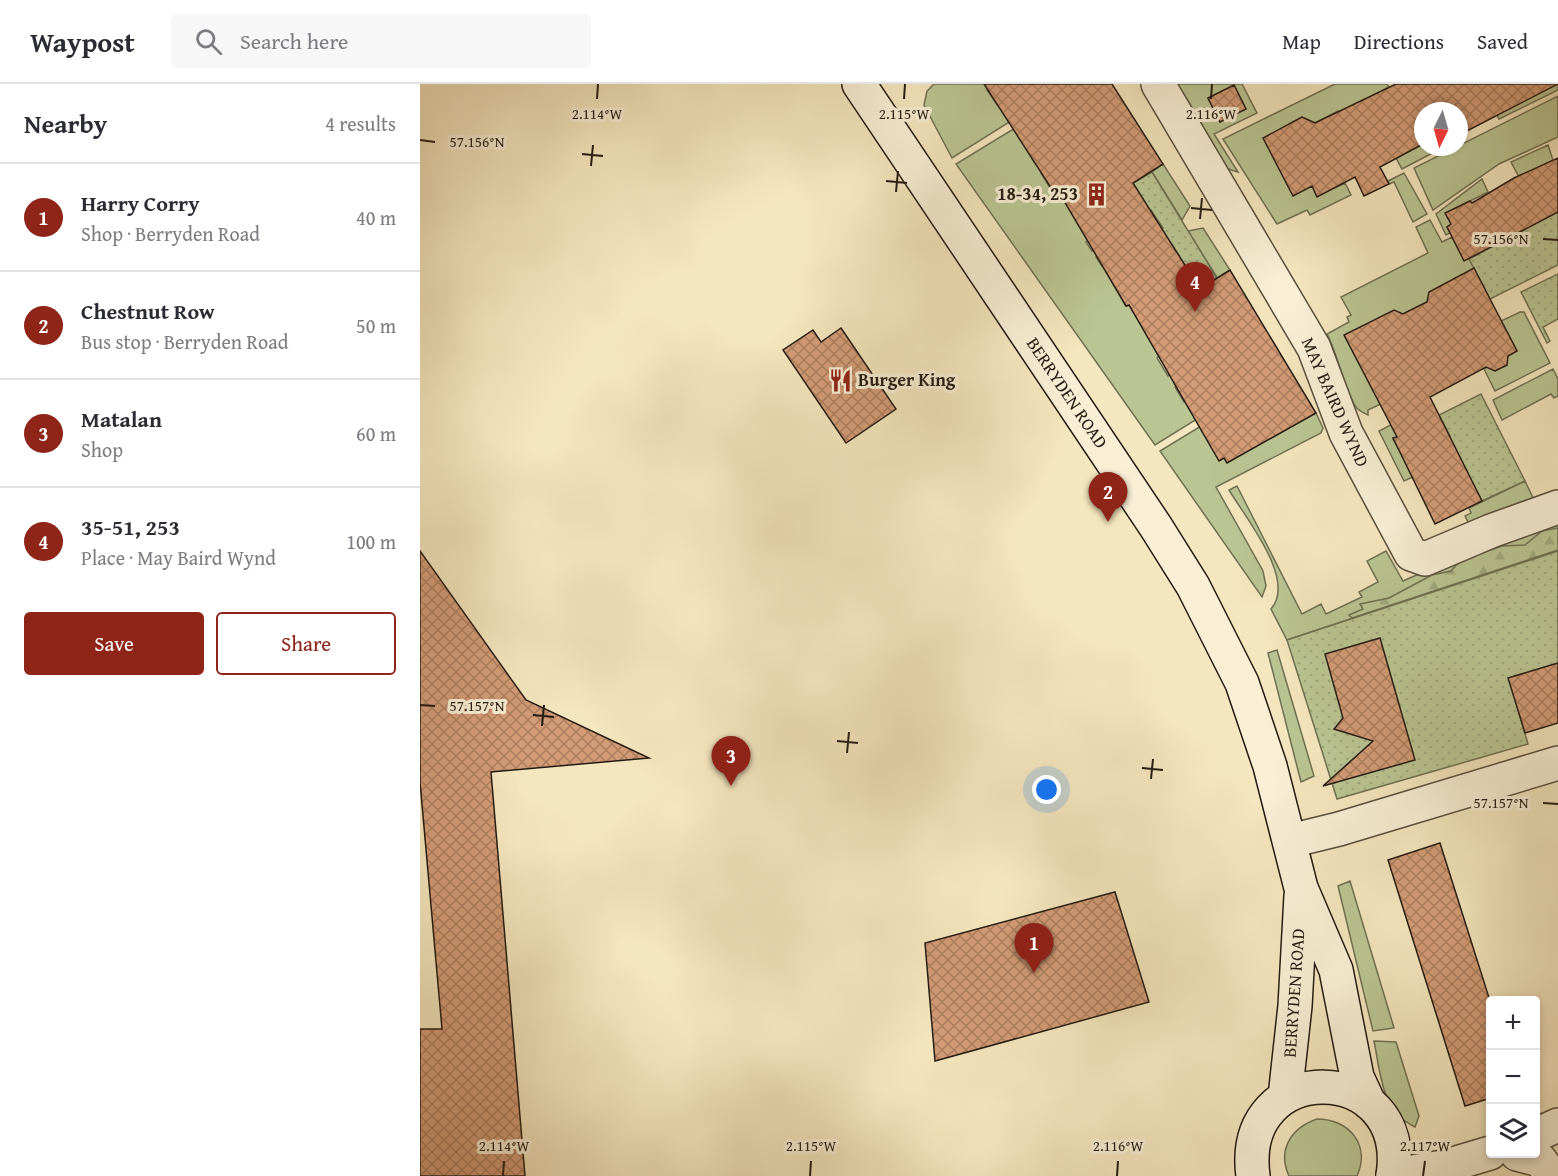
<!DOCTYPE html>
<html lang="en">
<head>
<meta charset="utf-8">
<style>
  :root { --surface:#fff; --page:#f7f7f7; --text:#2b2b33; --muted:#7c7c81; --line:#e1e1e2; --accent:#8f2418 }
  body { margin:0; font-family:"Gentium Book Plus",serif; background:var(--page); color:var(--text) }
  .controls { position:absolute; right:18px; bottom:18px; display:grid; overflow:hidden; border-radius:6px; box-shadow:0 3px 9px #0003 }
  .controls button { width:54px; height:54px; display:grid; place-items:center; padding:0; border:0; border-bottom:2px solid var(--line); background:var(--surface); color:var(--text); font:30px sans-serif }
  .compass { position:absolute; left:994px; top:18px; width:54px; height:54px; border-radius:50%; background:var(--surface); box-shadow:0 3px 9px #0003; rotate:185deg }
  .you { position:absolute; left:627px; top:706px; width:21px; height:21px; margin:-15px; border:4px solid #fff; border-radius:50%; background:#1a73e8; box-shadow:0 0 0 9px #1a73e833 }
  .badge { display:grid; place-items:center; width:39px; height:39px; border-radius:50%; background:var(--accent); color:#fff; font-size:20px; font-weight:700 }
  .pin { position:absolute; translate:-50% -50px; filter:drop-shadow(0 2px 3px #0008) }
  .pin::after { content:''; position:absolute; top:32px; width:21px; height:18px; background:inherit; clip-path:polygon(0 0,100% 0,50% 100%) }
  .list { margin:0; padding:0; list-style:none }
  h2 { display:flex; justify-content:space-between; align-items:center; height:78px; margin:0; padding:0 24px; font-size:26px }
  h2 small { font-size:20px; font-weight:400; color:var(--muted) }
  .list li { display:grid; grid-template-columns:39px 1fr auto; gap:18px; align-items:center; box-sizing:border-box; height:108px; padding:0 24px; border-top:2px solid var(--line) }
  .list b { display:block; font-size:22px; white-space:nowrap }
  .list p { margin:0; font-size:20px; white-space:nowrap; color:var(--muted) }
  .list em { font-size:20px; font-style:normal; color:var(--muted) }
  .actions { display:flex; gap:12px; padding:18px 24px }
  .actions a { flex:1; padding:14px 0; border:2px solid var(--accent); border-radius:6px; text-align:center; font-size:21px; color:var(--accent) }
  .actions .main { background:var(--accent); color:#fff }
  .icon { flex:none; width:33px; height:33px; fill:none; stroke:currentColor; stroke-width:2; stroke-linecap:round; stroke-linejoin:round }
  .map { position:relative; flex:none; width:1138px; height:1092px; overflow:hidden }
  header { display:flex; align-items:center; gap:36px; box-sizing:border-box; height:84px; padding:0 30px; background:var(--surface); border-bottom:2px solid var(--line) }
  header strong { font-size:28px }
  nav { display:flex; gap:33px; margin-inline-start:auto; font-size:21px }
  .search { width:420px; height:54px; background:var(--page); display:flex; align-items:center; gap:15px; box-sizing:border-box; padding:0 21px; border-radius:6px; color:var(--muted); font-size:22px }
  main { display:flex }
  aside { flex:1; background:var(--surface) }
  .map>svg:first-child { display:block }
</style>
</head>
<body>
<header>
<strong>Waypost</strong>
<div class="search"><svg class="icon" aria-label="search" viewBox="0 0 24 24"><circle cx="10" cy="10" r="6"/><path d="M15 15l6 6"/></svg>Search here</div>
<nav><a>Map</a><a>Directions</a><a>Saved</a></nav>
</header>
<main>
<aside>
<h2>Nearby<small>4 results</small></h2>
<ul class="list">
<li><span class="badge">1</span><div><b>Harry Corry</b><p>Shop · Berryden Road</p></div><em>40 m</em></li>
<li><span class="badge">2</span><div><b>Chestnut Row</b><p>Bus stop · Berryden Road</p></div><em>50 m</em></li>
<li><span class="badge">3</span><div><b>Matalan</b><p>Shop</p></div><em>60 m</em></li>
<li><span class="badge">4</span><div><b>35-51, 253</b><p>Place · May Baird Wynd</p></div><em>100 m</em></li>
</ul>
<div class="actions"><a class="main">Save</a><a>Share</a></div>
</aside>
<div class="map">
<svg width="1138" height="1092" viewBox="0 0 1138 1092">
  <defs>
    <pattern id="forest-firs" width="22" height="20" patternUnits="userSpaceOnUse" patternTransform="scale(1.5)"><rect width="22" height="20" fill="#bac593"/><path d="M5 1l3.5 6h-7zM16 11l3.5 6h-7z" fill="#a0a97e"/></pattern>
    <pattern id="park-dots" width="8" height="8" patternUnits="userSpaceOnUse" patternTransform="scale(1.5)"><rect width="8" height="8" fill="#bac593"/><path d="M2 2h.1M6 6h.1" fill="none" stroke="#a0a97e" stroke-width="1.8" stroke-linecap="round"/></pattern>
    <pattern id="building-cross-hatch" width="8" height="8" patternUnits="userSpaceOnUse" patternTransform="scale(1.5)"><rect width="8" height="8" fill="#d39b76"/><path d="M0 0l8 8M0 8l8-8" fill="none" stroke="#ab7e5f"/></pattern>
  </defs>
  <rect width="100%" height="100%" fill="#f4e6be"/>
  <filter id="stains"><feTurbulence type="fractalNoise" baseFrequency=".00333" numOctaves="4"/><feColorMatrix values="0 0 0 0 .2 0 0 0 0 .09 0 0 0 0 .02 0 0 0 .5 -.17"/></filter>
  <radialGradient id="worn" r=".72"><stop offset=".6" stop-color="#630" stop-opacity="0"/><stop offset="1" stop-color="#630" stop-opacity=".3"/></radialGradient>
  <path fill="#bac593" stroke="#6e7052" stroke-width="1.5" fill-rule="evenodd" d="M514,0H570L572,3L567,6L578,22L582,20L591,37L532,74L504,21L507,7Z
    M757,0H822L837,29L794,50L818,88L801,83ZM814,1L826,25L800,38L788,14Z
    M915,0H967L969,3L921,32L918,27L895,39L882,33L869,40L868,50L897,112L925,99L931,111L890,131L887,126L857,140L803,55Z
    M1061,0H1138V6L1079,35Z
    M1138,12V53L1079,80L1013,126L994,84Z
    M595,44L614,78L625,86L621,89L632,107L637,105L669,156L666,158L672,167L675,166L678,170L676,173L682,182L685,181L706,222L709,221L741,271L737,274L748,292L752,290L758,300L755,303L764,318L768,315L777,335L735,361L536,80Z
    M1003,60V63H1024L982,85L976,74Z
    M1128,61L1133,76L1099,93L1091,78Z
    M743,80L770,122L762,136L732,88Z
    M984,89L1007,130L993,138L974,98L969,100L968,97Z
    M1062,95L1068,108L1026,129L1031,140L1027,143L1030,149L1026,151L1016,130Z
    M1010,136L1022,158L1032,153L1038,164L1043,162L1058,192L981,231L967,317L948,326V331C944,329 939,327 936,323C925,309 918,270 907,250L929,238L927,233L931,231L921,213L1008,169L996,143Z
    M783,144L810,186L797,194L768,147Z
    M1100,228H1104L1130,279L1075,307L1064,285L1068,282L1075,287L1087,281L1086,273L1097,267L1081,237Z
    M1133,285L1138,295V312L1134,314L1131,310L1082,336L1073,316Z
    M896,329L903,344L901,349L796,403L843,487L846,502L842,513L740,367L781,342L807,378Z
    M986,333V348L973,355L995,392L984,397L959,347Z
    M1105,397L1116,420L1050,442L1045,432L1051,429L1049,424Z
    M817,402L882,530L901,520L906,530L942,513L939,508L958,498L947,477L966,467L983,497L1074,457L1138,435V466L867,556L851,525C877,496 825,433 809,406Z
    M857,566L894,692L881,698L848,569Z
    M930,797L974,944L953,947L918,802Z
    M954,957L976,958L999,1032L995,1043C961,1027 961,991 954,957Z
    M897,1035C929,1035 951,1061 937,1092H869C857,1066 871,1044 897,1035Z"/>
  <path fill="url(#forest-firs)" stroke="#6e7052" stroke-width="1.5" d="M1138,444V466L932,534L929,531L943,525L940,520L969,514L1012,491L1031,487L1041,476L1082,462L1105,461L1122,447Z"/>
  <path fill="url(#park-dots)" stroke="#6e7052" stroke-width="1.5" d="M732,88L797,194L774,208L763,178L751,159L746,162L737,148L743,144L731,126L726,129L708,102Z
    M1138,128V181L1070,215L1049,175Z
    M1138,190V235L1123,243L1130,257L1127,259L1101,208Z
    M1061,310L1105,397L1062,417L1027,354L1030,352L1019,331Z
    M1138,467V579L1089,594L1108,660L917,715L867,556Z"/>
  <path fill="url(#building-cross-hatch)" stroke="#231b11" stroke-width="1.5" d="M564,0H692L743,80L713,99L780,205L810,186L896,329L807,379L804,374L799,377L709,221L706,222L637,105L633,107Z
    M976,0H1138L1039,51V27H1003V60L960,83L969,100L944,112L935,93L897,113L892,102L873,112L843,54L882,33L895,39Z
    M814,1L826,25L800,38L788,14Z
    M1138,74V128L1044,177L1027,143L1031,140L1025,129L1050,117L1052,119L1094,94Z
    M1054,184L1097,267L1088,272L1087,281L1075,287L1066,283L1010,313L1062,417L1015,440L973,354L977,353L924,251L974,226L983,230L1007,218L1009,208Z
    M421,244L476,325L426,359L363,266L393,246L401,258Z
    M0,467L106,616L229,674L71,688L105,1092H0V945H22L0,698Z
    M960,554L995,676L903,702L953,657L914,645L923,634L905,570Z
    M1138,579V639L1105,649L1088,594Z
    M1020,759L1071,920V1014L1045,1022L968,776Z
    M695,808L729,918L515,977L505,859Z"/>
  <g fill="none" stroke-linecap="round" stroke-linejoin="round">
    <defs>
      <path id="street" d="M738,0L894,264L926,349L991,470L1005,475L1071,447L1138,423
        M870,757L919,745L1138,679
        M1116,1051L1138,1041
        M1097,1070L1120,1076L1132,1092
        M973,1091L1023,1083L1070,1069"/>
      <path id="secondary" d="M439,0L736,443L773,502L822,599L850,682L881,804L916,886L937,993L949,1019
        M865,1013L875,922L881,812
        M833,1092C817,972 991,975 973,1092"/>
    </defs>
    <use href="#street" stroke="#574e3c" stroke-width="36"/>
    <use href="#secondary" stroke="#231b11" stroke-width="36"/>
    <use href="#street" stroke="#f8efd5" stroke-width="33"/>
    <use href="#secondary" stroke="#f8efd5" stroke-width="33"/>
  </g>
  <path fill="none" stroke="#231b11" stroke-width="2" d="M177,15L178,0M484,15L485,0M791,15L792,0M0,56L15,58M162,70L183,72M171,82L173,61M466,97L487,99M476,108L478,87M771,124L792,126M780,135L782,114M1123,155L1138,156M0,621L15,622M113,631L134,633M122,642L124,621M417,657L438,659M427,669L429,648M722,684L743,686M731,695L733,675M1123,719L1138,720M83,1092L84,1077M390,1092L391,1077M697,1092L698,1077M1003,1092L1005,1077"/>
  <defs>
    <symbol id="building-bare" viewBox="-9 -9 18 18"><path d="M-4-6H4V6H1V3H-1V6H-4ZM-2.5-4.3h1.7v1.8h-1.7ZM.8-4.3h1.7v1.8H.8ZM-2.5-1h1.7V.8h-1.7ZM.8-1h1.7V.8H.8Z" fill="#8f2418" stroke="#f8efd5" stroke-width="2.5" paint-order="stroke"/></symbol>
    <symbol id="restaurant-bare" viewBox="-9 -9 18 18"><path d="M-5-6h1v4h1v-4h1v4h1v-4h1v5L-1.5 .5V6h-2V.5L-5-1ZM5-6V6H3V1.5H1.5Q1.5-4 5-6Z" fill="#8f2418" stroke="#f8efd5" stroke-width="2.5" paint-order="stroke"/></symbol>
  </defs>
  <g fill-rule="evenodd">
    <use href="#building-bare" x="660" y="94" width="33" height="33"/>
    <use href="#restaurant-bare" x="404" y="280" width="33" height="33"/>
  </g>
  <g text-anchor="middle" stroke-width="6" stroke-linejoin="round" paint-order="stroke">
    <g font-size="18" font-weight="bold" fill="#231b11" stroke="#f8efd5" text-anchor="end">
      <text x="658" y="116">18-34, 253</text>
      <text x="438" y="302" text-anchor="start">Burger King</text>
    </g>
    <g font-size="18" fill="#231b11" stroke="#f8efd5">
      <text transform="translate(647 309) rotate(56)" y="6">BERRYDEN ROAD</text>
      <text transform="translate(915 318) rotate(66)" y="6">MAY BAIRD WYND</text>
      <text transform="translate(874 909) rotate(-86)" y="6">BERRYDEN ROAD</text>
    </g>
  </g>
  <g font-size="15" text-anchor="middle" fill="#231b11" stroke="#f8efd5" stroke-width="6" stroke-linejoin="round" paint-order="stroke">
    <text x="177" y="35">2.114°W</text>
    <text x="484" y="35">2.115°W</text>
    <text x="791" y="35">2.116°W</text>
    <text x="57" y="63">57.156°N</text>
    <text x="1081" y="160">57.156°N</text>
    <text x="57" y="627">57.157°N</text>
    <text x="1081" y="724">57.157°N</text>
    <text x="84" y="1067">2.114°W</text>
    <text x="391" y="1067">2.115°W</text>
    <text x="698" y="1067">2.116°W</text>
    <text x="1005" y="1067">2.117°W</text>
  </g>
  <rect width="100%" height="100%" filter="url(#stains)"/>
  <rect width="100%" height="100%" fill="url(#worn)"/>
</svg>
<div class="controls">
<button>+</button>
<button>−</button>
<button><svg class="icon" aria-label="layers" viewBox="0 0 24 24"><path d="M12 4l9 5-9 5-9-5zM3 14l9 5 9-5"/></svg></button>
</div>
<svg class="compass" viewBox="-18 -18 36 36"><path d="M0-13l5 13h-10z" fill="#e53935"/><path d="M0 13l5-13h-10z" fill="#7c7c81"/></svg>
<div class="you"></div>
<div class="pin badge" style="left:614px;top:889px">1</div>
<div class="pin badge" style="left:688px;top:438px">2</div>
<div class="pin badge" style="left:311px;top:702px">3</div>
<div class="pin badge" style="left:775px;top:228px">4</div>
</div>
</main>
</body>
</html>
